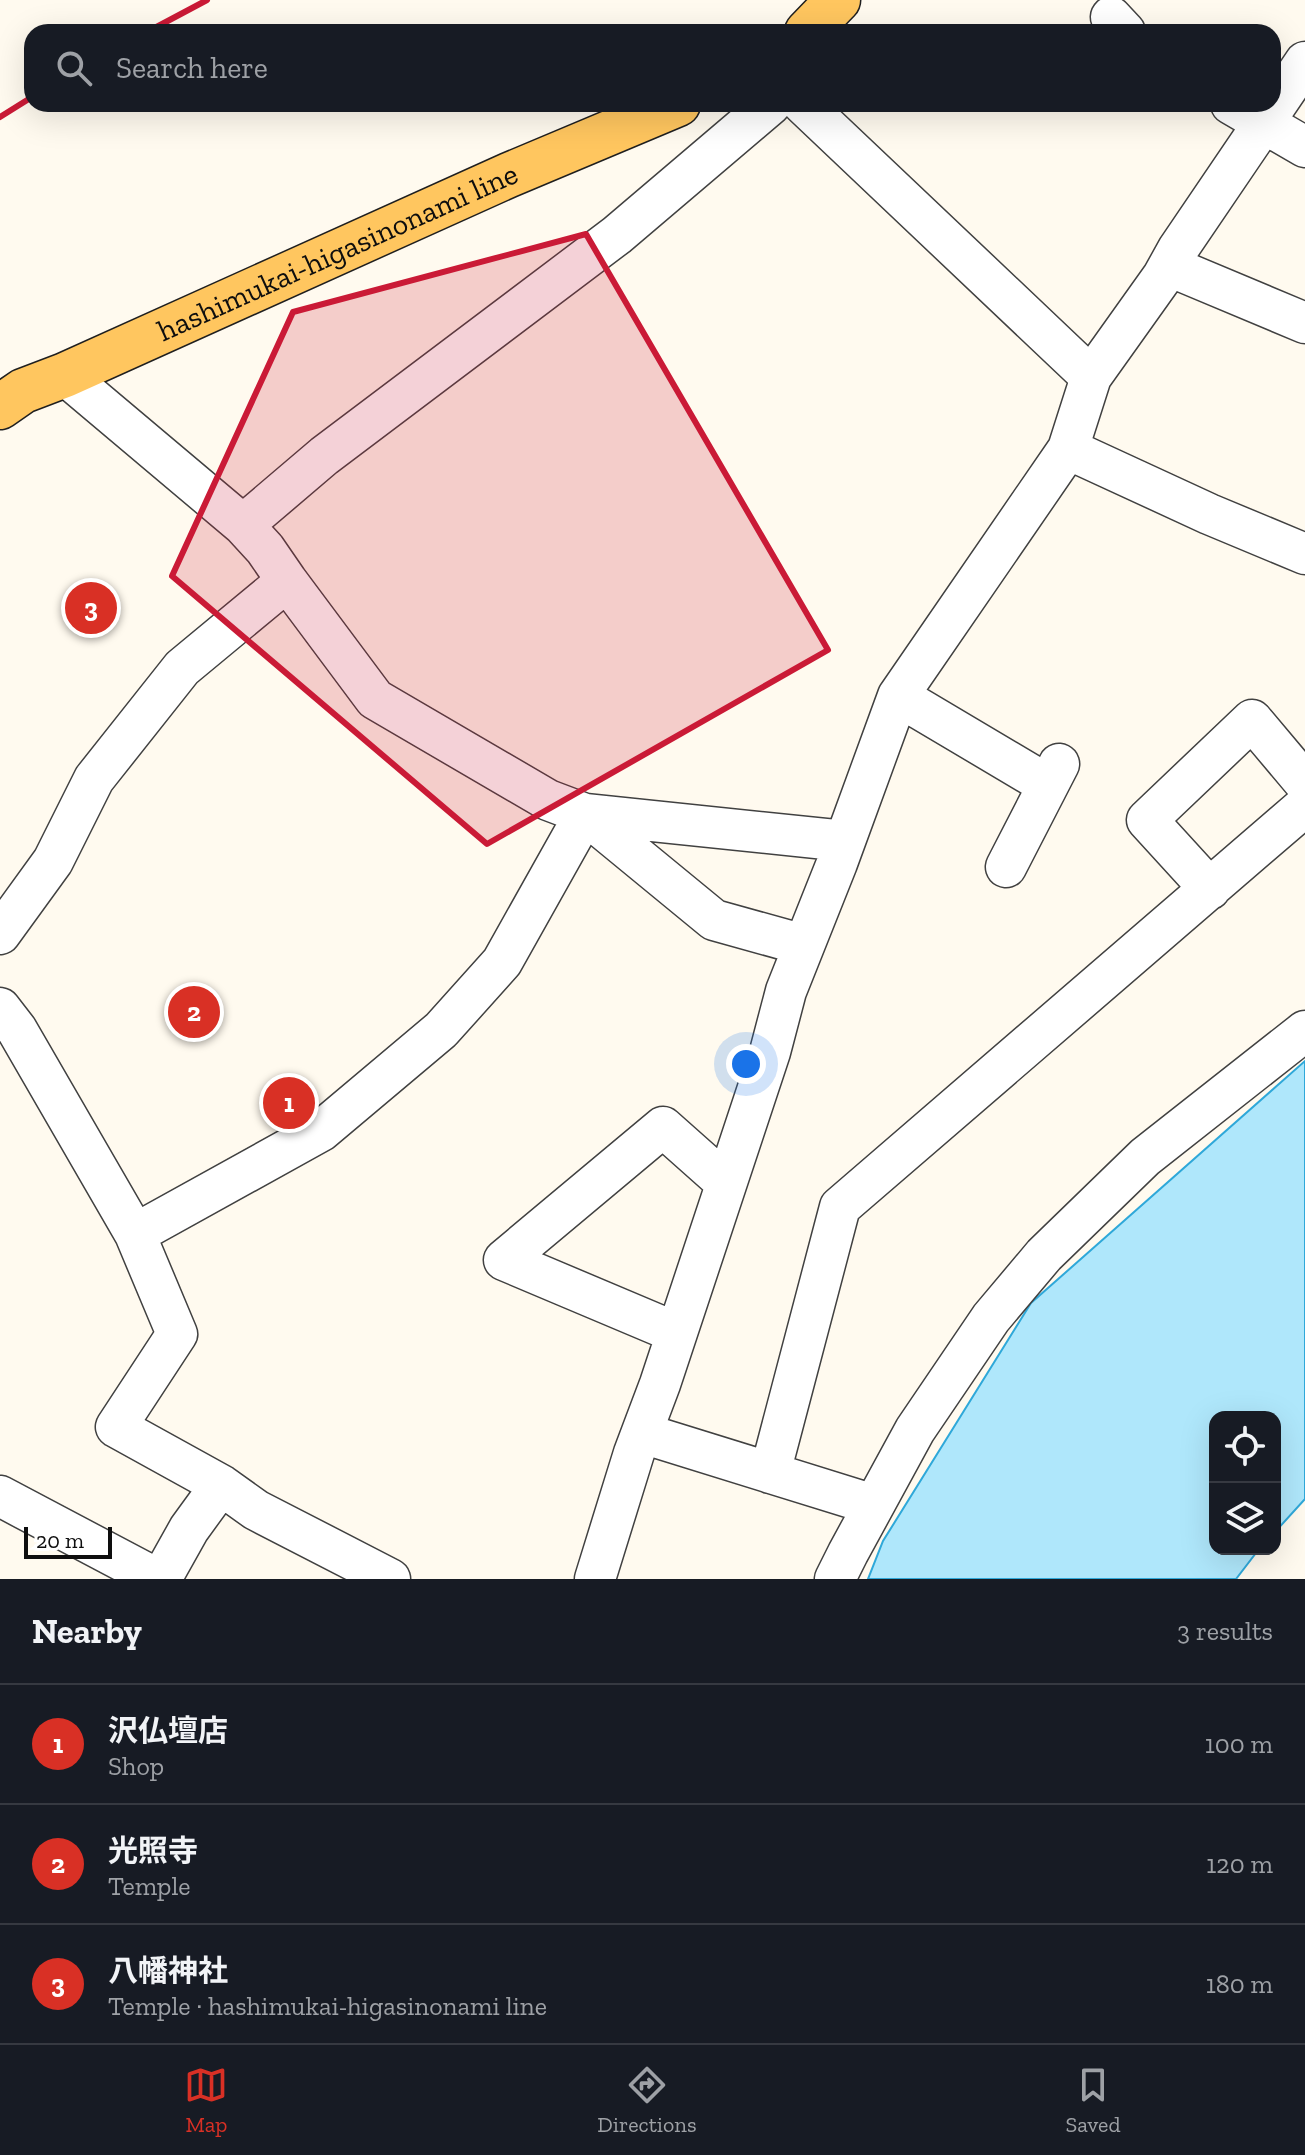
<!DOCTYPE html>
<html lang="en">
<head>
<meta charset="utf-8">
<style>
  :root { --surface:#171b24; --page:#242831; --text:#f1f3f6; --muted:#9ea1a6; --line:#363941; --accent:#d93025 }
  body { margin:0; font-family:"Zilla Slab","Noto Sans JP",serif; background:var(--page); color:var(--text) }
  .controls { position:absolute; right:24px; bottom:24px; display:grid; overflow:hidden; border-radius:16px; box-shadow:0 8px 32px #0002 }
  .controls button { width:72px; height:72px; display:grid; place-items:center; padding:0; border:0; border-bottom:2px solid var(--line); background:var(--surface); color:var(--text); font:40px sans-serif }
  .scale { position:absolute; left:24px; bottom:20px; width:88px; box-sizing:border-box; padding-left:8px; border:4px solid #0e0e0e; border-top:0; font-size:22px; line-height:28px; white-space:nowrap; color:#0e0e0e; -webkit-text-stroke:6px #fff; paint-order:stroke }
  .you { position:absolute; left:746px; top:1064px; width:28px; height:28px; margin:-20px; border:6px solid #fff; border-radius:50%; background:#1a73e8; box-shadow:0 0 0 12px #1a73e833 }
  .badge { display:grid; place-items:center; width:52px; height:52px; border-radius:50%; background:var(--accent); color:#fff; font-size:26px; font-weight:700 }
  .pin { position:absolute; translate:-50% -50%; border:4px solid #fff; box-shadow:0 2px 8px #0006 }
  .list { margin:0; padding:0; list-style:none }
  h2 { display:flex; justify-content:space-between; align-items:center; height:104px; margin:0; padding:0 32px; font-size:34px }
  h2 small { font-size:26px; font-weight:400; color:var(--muted) }
  .list li { display:grid; grid-template-columns:52px 1fr auto; gap:24px; align-items:center; box-sizing:border-box; height:120px; padding:0 32px; border-top:2px solid var(--line) }
  .list b { display:block; font-size:30px; white-space:nowrap }
  .list p { margin:0; font-size:26px; white-space:nowrap; color:var(--muted) }
  .list em { font-size:26px; font-style:normal; color:var(--muted) }
  .icon { flex:none; width:44px; height:44px; fill:none; stroke:currentColor; stroke-width:2; stroke-linecap:round; stroke-linejoin:round }
  .map { position:relative; flex:none; width:1305px; height:1579px; overflow:hidden }
  .search { position:absolute; background:var(--surface); box-shadow:0 8px 32px #0002; left:24px; right:24px; top:24px; height:88px; display:flex; align-items:center; gap:20px; box-sizing:border-box; padding:0 28px; border-radius:24px; color:var(--muted); font-size:30px }
  .sheet { height:464px; background:var(--surface) }
  nav { display:flex; justify-content:space-around; align-items:center; box-sizing:border-box; height:112px; border-top:2px solid var(--line); background:var(--surface); font-size:22px; color:var(--muted) }
  nav a { display:grid; justify-items:center; gap:4px }
  nav .on { color:var(--accent) }
  .map>svg:first-child { display:block }
</style>
</head>
<body>
<div class="map">
<svg width="1305" height="1579" viewBox="0 0 1305 1579">
  <rect width="100%" height="100%" fill="#fffaef"/>
  <path fill="#afe7fb" stroke="#2fa8d9" stroke-width="2" d="M1305,1061V1499L1275,1532V1417H1215V1549H1259L1236,1579H868L883,1541L1031,1303Z"/>
  <g fill="none" stroke-linecap="round" stroke-linejoin="round">
    <defs>
      <path id="minor" d="M1111,17L1125,32
        M803,104L1091,377
        M1231,104L1305,147
        M1169,266L1305,323
        M65,375L243,525L265,549L287,581L375,699L548,800L585,814L845,841
        M1068,449L1209,514L1305,554
        M243,525L324,456L617,235L771,104
        M898,696L1048,785
        M585,814L714,920L804,945
        M1006,867L1059,764
        M1210,889L1147,820L1252,720L1305,783
        M0,934L53,861L94,779L182,668L287,581
        M0,1008L17,1030L135,1234L177,1334L116,1427L221,1485L256,1510L390,1579
        M135,1234L321,1131L441,1030L502,962L585,814
        M677,1333L504,1260L663,1127L726,1183
        M642,1433L874,1505
        M770,1473L840,1207L1305,806
        M0,1496L157,1579
        M161,1579L189,1529L221,1485
        M595,1579L634,1453L660,1384L770,1052L786,991L837,863L898,696L1068,449L1091,377L1163,276L1178,249L1305,62
        M835,1579L848,1553L915,1430L991,1318L1044,1255L1145,1157L1305,1031"/>
      <g id="major">
        <path d="M807,32L838,0"/>
        <path id="s1" d="M0,407L23,391L65,375L509,175L678,104"/>
      </g>
    </defs>
    <use href="#minor" stroke="#414141" stroke-width="43"/>
    <use href="#major" stroke="#1f1f1f" stroke-width="47"/>
    <use href="#minor" stroke="#fff" stroke-width="40"/>
    <use href="#major" stroke="#ffc65f" stroke-width="44"/>
    <path stroke="#ca1a36" stroke-width="6" d="M147,32L207,0
      M0,117L32,97"/>
  </g>
  <path fill="#ca1a36" fill-opacity="0.2" stroke="#ca1a36" stroke-width="6" stroke-linejoin="round" d="M586,234L828,650L487,844L172,576L293,312Z"/>
  <g text-anchor="middle" stroke-width="8" stroke-linejoin="round" paint-order="stroke">
    <g font-size="30" fill="#0e0e0e" stroke="#fff">
      <text dy="10" stroke="none"><textPath href="#s1" startOffset="372">hashimukai-higasinonami line</textPath></text>
    </g>
  </g>
</svg>
<div class="controls">
<button><svg class="icon" aria-label="locate" viewBox="0 0 24 24"><circle cx="12" cy="12" r="6"/><path d="M12 2v4M12 18v4M2 12h4M18 12h4"/></svg></button>
<button><svg class="icon" aria-label="layers" viewBox="0 0 24 24"><path d="M12 4l9 5-9 5-9-5zM3 14l9 5 9-5"/></svg></button>
</div>
<div class="scale">20 m</div>
<div class="you"></div>
<div class="pin badge" style="left:289px;top:1103px">1</div>
<div class="pin badge" style="left:194px;top:1012px">2</div>
<div class="pin badge" style="left:91px;top:608px">3</div>
<div class="search"><svg class="icon" aria-label="search" viewBox="0 0 24 24"><circle cx="10" cy="10" r="6"/><path d="M15 15l6 6"/></svg>Search here</div>
</div>
<section class="sheet">
<h2>Nearby<small>3 results</small></h2>
<ul class="list">
<li><span class="badge">1</span><div><b>沢仏壇店</b><p>Shop</p></div><em>100 m</em></li>
<li><span class="badge">2</span><div><b>光照寺</b><p>Temple</p></div><em>120 m</em></li>
<li><span class="badge">3</span><div><b>八幡神社</b><p>Temple · hashimukai-higasinonami line</p></div><em>180 m</em></li>
</ul>
</section>
<nav>
<a class="on"><svg class="icon" aria-label="map" viewBox="0 0 24 24"><path d="M3 6l6-2 6 2 6-2v14l-6 2-6-2-6 2zM9 4v14M15 6v14"/></svg>Map</a>
<a><svg class="icon" aria-label="directions" viewBox="0 0 24 24"><path d="M12 3l9 9-9 9-9-9zM9 14v-3h6M13 9l2 2-2 2"/></svg>Directions</a>
<a><svg class="icon" aria-label="saved" viewBox="0 0 24 24"><path d="M7 4h10v16l-5-4-5 4z"/></svg>Saved</a>
</nav>
</body>
</html>
